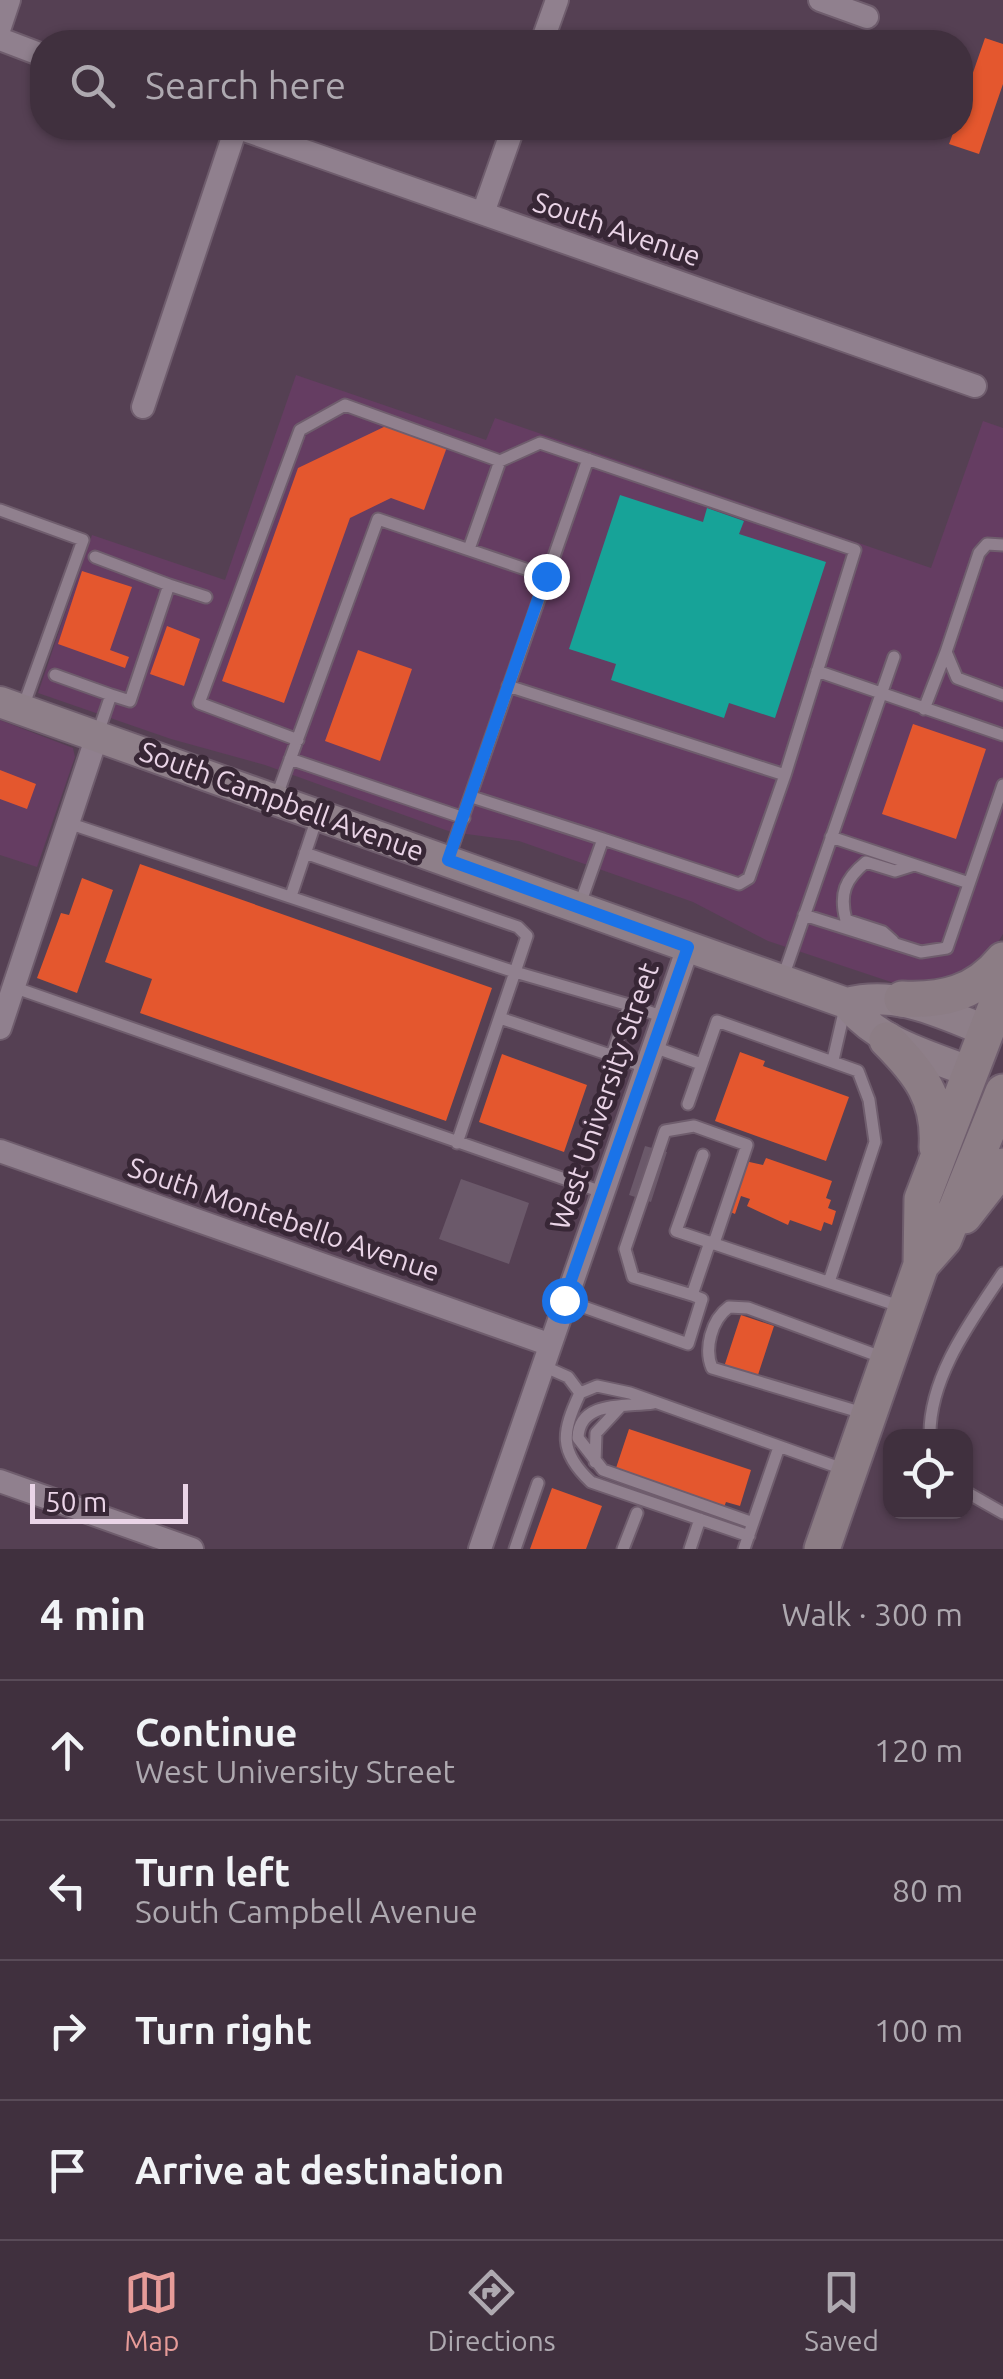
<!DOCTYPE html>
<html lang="en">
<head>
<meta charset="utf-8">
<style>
  :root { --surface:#40303e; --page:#4b3c49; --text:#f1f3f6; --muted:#aea9b0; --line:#594b58; --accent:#e69b98 }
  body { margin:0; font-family:Ubuntu,sans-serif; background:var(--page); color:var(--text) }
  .controls { position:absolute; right:30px; bottom:30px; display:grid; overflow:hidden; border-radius:20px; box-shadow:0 2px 8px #0004 }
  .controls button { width:90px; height:90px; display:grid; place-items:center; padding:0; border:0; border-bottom:2px solid var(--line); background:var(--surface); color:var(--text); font:50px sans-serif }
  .scale { position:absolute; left:30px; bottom:25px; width:158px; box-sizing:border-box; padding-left:10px; border:5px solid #ead4e7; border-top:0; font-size:28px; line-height:35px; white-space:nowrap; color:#ead4e7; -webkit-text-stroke:8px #382736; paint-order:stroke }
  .stop { position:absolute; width:30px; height:30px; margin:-22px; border:8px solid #1a73e8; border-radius:50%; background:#fff }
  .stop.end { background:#1a73e8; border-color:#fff; box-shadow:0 2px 10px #0008 }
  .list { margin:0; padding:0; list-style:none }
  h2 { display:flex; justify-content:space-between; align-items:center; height:130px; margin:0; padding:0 40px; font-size:42px }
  h2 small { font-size:32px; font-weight:400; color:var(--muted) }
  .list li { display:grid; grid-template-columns:65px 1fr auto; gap:30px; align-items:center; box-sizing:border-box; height:140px; padding:0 40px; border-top:2px solid var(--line) }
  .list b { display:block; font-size:38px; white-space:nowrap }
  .list p { margin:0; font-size:32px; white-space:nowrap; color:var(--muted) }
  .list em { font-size:32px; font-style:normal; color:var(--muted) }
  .icon { flex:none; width:55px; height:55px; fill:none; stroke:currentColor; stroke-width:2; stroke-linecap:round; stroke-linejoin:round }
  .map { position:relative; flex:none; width:1003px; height:1549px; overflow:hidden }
  .search { position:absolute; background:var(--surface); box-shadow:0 2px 8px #0004; left:30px; right:30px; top:30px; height:110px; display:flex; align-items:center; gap:25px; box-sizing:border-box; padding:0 35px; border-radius:40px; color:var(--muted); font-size:38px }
  .sheet { height:690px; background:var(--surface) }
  nav { display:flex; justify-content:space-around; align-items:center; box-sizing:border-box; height:140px; border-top:2px solid var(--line); background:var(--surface); font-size:28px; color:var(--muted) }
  nav a { display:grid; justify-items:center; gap:5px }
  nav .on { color:var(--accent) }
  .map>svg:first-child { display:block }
</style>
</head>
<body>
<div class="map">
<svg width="1003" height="1549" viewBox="0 0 1003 1549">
  <rect width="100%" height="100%" fill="#554053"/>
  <path fill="#653d62" d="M296,375L486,440L495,418L931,568L983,421L1003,428V934L983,967L921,992L768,941L693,902L519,841L451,832L265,765L171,739L38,693L92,535L225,580Z
    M0,720L73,748L75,757L37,867L0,855Z"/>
  <path fill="#e4572e" d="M985,38L1003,44V84L979,154L949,144L955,128H960V110Z
    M388,425L447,447L424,510L391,498L350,518L284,703L222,681L298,468Z
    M82,571L132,587L110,650L129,657L125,668L58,644Z
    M167,626L200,639L184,686L150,674Z
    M358,650L412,669L380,761L325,741Z
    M913,724L986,749L956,839L882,814Z
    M0,770L36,784L27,809L0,799Z
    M140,864L492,988L446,1121L140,1013L152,979L105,962Z
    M82,878L113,890L77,993L37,978L61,913L69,915Z
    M740,1052L765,1061L763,1066L849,1097L826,1161L715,1121Z
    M502,1054L587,1085L564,1152L479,1122Z
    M766,1158L832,1181L826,1198L831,1200L828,1208L836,1211L832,1225L824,1222L821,1231L790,1220L788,1225L747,1206L750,1199L741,1196L735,1214L728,1211L745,1161L763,1165Z
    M741,1315L774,1326L757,1378L724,1367Z
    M629,1429L751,1470L740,1506L726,1502L724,1507L615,1471Z
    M552,1488L602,1506L586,1549H530Z"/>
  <path fill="#17a398" d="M620,495L703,522L707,508L744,521L739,534L826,562L775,718L729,703L724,718L611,680L616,664L569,649Z"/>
  <path fill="#6b596a" d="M645,1146L667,1152L651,1202L629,1195Z
    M461,1179L529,1203L509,1264L439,1239Z"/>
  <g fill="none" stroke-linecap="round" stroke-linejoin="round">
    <defs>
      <path id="service" d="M0,510L83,540L22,710
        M1003,545L987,544L979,553L946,652L957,678L1003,695
        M469,549L500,461
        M95,557L169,585L130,701L111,695
        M169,585L206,597
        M817,671L1003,735
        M55,675L111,695L97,736
        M508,686L785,775L749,878L739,884L603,839L579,907
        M924,709L946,652
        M298,740L199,703L300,430L345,405L500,461L540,443L855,550L785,775
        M290,759L464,818
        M472,797L603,839
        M276,798L378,519L546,576
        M68,823L515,972L527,936L518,927L305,853
        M831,837L969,883
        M448,860L588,459
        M291,896L318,815
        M804,915L921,952L947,948L1003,785
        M893,941L883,932L846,920C839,894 845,879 866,862L895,871L914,865
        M782,980L894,657
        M13,987L602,1192
        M629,1005L664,1017
        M500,1018L646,1067
        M654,1047L701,1064
        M833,1060L845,1008
        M688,1104L717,1021L858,1071L869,1100L875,1142L829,1282
        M457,1143L515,972L629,1005L612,1055
        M703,1155L676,1231L902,1307
        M692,1295L633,1277L625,1249L665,1131L694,1126L747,1145L714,1243
        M564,1300L688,1344L702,1299L692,1295L710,1242
        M541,1365L568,1377L580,1393
        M653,1403C626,1407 579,1400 578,1438L603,1470L753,1523
        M863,1413L712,1368C704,1349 711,1320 729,1307L748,1308L884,1358
        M930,1436C929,1377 971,1321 1003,1273
        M595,1462L596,1433L620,1407
        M966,1492L1003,1513
        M749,1536L591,1482C558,1451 562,1432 580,1393L597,1386L630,1393L843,1469
        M515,1549L538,1483
        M623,1549L637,1513
        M690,1549L700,1519
        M744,1549L779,1447"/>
      <path id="minor" d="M820,0L867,17
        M0,27L9,0
        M0,39L42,55
        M542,42L557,0
        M239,128L975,386
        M483,213L513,128
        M143,407L236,128
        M0,1028L97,736
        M0,1151L548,1344
        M0,1481L192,1549
        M480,1549L688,947"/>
      <path id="secondary" d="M0,702L846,1003C879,1043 924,1054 971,1072
        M846,1003C898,990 938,1012 987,1031"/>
      <path id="primary" d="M902,999C943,1001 976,993 1003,960
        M887,1040C920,1073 940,1099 937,1147
        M964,1216L1003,1166
        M921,1265L922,1199L1003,988
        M822,1549L921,1265L944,1239L1003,1092"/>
    </defs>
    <use href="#service" stroke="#6f5d6d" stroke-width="15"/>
    <use href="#minor" stroke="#6f5d6d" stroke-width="26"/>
    <use href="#secondary" stroke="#6f5d6d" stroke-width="34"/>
    <use href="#primary" stroke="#6f5d6d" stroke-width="39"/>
    <use href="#service" stroke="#90808e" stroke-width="11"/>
    <use href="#minor" stroke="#90808e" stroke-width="22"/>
    <use href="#secondary" stroke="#8e7f89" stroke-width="30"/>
    <use href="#primary" stroke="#8c7d85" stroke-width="35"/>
  </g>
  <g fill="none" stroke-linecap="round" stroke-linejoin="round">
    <path stroke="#1a73e8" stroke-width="12" d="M546,576L448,860L688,947L564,1300"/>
  </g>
  <g text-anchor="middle" stroke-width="10" stroke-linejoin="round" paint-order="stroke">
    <g font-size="28" fill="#ead4e7" stroke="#382736">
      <text transform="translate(617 229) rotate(19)" y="10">South Avenue</text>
      <text transform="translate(282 801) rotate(20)" y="10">South Campbell Avenue</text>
      <text transform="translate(604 1096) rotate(-71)" y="10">West University Street</text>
      <text transform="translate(284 1219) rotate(19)" y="10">South Montebello Avenue</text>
    </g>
  </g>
</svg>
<div class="controls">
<button><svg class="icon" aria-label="locate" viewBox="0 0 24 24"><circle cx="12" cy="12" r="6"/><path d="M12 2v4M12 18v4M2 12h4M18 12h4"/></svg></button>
</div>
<div class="scale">50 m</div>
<div class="stop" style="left:564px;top:1300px"></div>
<div class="stop end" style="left:546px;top:576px"></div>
<div class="search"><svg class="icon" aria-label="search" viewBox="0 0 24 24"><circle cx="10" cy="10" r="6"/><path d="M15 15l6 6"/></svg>Search here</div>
</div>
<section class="sheet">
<h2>4 min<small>Walk · 300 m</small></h2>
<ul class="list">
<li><svg class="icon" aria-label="ahead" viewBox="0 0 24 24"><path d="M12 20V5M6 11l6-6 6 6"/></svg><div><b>Continue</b><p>West University Street</p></div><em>120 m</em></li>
<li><svg class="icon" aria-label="left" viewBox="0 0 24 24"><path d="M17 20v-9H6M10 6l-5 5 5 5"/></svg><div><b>Turn left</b><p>South Campbell Avenue</p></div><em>80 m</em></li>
<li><svg class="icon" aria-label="right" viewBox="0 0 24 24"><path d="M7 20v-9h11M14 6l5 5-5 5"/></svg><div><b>Turn right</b></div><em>100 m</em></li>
<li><svg class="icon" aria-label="arrive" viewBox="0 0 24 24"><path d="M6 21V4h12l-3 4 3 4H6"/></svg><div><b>Arrive at destination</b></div></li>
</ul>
</section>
<nav>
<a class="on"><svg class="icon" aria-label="map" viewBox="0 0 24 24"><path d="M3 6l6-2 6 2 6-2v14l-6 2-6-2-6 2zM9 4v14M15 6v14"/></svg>Map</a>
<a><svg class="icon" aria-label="directions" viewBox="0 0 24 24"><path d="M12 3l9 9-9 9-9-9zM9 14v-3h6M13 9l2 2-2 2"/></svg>Directions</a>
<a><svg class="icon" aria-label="saved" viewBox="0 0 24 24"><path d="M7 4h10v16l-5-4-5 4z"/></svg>Saved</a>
</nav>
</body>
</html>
